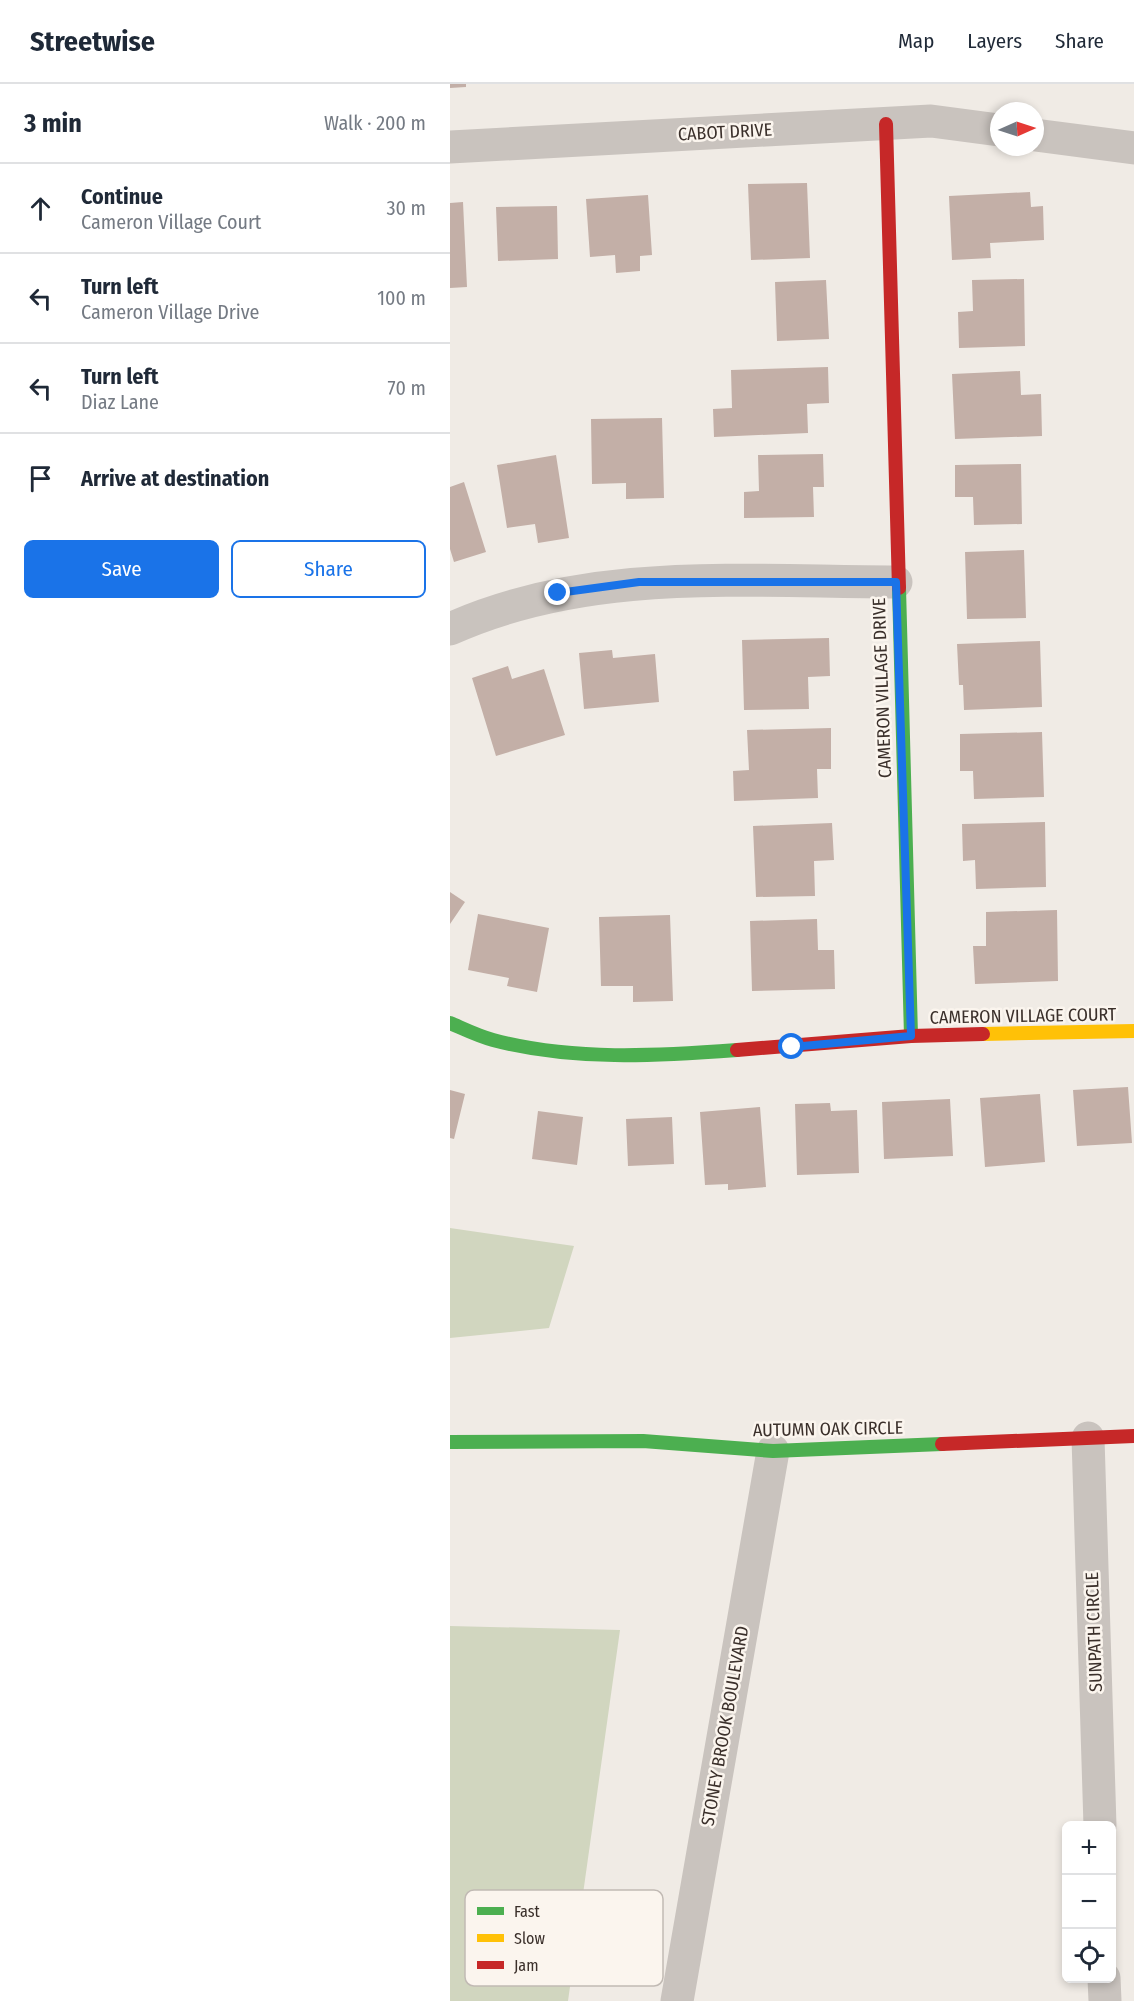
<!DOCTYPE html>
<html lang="en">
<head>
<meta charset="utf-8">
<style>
  :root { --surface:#fff; --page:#f2f2f3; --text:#1f2937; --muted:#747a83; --line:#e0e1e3; --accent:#1a73e8 }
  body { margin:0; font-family:"Fira Sans Condensed",sans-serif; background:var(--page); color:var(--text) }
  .controls { position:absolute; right:18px; bottom:18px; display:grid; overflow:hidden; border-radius:9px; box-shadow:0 3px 9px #0003 }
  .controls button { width:54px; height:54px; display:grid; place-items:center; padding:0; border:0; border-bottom:2px solid var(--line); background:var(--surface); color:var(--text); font:30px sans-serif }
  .compass { position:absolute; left:540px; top:18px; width:54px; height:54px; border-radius:50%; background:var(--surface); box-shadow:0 3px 9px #0003; rotate:87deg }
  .stop { position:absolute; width:18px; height:18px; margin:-14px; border:4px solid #1a73e8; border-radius:50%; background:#fff }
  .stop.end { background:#1a73e8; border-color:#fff; box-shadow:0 2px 6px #0008 }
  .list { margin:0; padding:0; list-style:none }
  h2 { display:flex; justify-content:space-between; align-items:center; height:78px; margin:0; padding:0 24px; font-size:26px }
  h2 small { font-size:20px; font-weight:400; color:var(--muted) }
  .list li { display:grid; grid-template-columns:39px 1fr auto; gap:18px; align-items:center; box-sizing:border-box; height:90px; padding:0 24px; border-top:2px solid var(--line) }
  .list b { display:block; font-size:22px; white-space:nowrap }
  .list p { margin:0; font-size:20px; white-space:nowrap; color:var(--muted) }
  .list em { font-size:20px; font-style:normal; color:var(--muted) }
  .actions { display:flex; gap:12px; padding:18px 24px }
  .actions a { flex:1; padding:14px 0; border:2px solid var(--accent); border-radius:9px; text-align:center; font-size:21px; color:var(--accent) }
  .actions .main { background:var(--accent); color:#fff }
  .icon { flex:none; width:33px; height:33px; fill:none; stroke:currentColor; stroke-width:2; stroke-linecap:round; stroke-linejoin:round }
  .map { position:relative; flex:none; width:684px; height:1917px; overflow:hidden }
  header { display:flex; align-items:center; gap:36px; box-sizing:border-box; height:84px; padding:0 30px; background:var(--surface); border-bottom:2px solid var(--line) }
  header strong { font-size:28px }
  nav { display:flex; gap:33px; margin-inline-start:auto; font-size:21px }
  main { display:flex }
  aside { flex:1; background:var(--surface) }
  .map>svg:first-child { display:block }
</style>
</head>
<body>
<header>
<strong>Streetwise</strong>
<nav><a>Map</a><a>Layers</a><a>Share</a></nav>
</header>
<main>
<aside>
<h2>3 min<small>Walk · 200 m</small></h2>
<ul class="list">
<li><svg class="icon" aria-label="ahead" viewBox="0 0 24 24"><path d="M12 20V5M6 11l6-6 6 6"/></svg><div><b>Continue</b><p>Cameron Village Court</p></div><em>30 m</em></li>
<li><svg class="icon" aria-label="left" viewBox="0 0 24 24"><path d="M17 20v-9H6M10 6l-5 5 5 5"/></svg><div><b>Turn left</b><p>Cameron Village Drive</p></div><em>100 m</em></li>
<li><svg class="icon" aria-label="left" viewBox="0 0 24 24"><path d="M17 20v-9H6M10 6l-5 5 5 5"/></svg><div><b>Turn left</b><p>Diaz Lane</p></div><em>70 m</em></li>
<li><svg class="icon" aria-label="arrive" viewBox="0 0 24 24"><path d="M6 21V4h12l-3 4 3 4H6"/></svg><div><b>Arrive at destination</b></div></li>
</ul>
<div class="actions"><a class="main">Save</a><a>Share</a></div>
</aside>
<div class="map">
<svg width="684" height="1917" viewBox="0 0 684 1917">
  <rect width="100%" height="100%" fill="#f0ebe5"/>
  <path fill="#d1d6bf" d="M0,1144L124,1162L99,1244L0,1254Z
    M0,1542L170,1546L118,1917H0Z"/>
  <path fill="#c3afa7" d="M0,0H16V3L0,4Z
    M357,99L360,174L301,176L298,100Z
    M580,108L581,123L593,122L594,156L540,159L541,174L502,176L499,112Z
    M198,111L202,171L190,172V187L166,189L165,171L140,173L136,115Z
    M13,118L17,203L0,204V119Z
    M107,122L108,175L48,177L46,123Z
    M574,195L575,262L509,264L508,228L523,227L522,196Z
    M376,196L379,255L327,257L325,198Z
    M378,283L379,319L357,320L358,349L264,353L263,325L282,324L281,286Z
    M570,287L571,311L591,310L592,352L505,355L502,290Z
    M212,334L214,414L176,415V399L142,400L141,335Z
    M373,370L374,403H363L364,433L294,434V408L309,407L308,371Z
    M106,371L119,454L88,459L85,440L57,444L47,381Z
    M571,380L572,440L524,441L523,413H505V381Z
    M14,398L36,468L4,478L0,465V403Z
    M574,466L576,534L517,535L515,468Z
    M379,554L380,592L358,593L359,625L294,626L292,556Z
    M590,557L592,623L514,626L513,601H509L507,560Z
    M162,566L163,574L205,570L209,618L134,625L129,569Z
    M58,582L62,595L94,585L115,651L46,672L22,594Z
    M381,644V685H367L368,714L284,717L283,687L299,686L297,646Z
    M592,648L594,713L524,715L523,687H510V650Z
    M595,738L596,803L526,805L525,776L513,777L512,740Z
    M382,739L384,776L364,777L365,812L306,813L303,742Z
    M0,808L15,818L0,840Z
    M607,826L608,897L525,900L523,862H536V828Z
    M28,830L99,844L87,908L57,902L59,894L18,886Z
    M220,831L223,917L183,918V902H151L149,833Z
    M367,835L368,866H384L385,905L302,907L300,837Z
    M678,1003L682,1059L627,1062L623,1006Z
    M0,1006L15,1010L4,1055L0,1054Z
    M590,1010L595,1078L535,1083L530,1014Z
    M500,1015L503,1072L434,1075L432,1018Z
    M380,1019L381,1027L407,1026L409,1089L347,1091L345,1020Z
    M310,1023L316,1103L278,1106V1100L255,1101L250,1028Z
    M88,1027L133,1033L127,1081L82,1075Z
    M222,1033L224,1080L178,1082L176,1035Z"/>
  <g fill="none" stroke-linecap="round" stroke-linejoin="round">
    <path stroke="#c9c3be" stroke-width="33" d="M585,51L684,64
      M0,63L481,37L549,46
      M0,545C140,482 297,498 446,498
      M638,1354L650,1742
      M654,1894L655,1917
      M227,1917L323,1367"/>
    <path stroke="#4caf50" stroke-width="14" d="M449,504L461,952
      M0,939C14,945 28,952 43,956C123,977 206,972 287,966
      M0,1358L193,1357L323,1367L492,1360"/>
    <path stroke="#ffc107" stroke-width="14" d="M533,950L684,947"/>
    <path stroke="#c62828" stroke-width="14" d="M436,40L449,504
      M287,966L461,952L533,950
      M492,1360L684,1352"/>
  </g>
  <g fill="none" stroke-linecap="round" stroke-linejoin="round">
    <path stroke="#1a73e8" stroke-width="8" d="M108,509L189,498H446L461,952L342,963"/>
  </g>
  <g text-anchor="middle" stroke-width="5" stroke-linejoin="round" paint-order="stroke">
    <g font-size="18" fill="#3b302b" stroke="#fbf5ee">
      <text transform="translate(275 48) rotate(-3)" y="6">CABOT DRIVE</text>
      <text transform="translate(432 604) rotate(-92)" y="6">CAMERON VILLAGE DRIVE</text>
      <text transform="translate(573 932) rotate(-1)" y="6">CAMERON VILLAGE COURT</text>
      <text transform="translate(378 1345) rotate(-1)" y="6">AUTUMN OAK CIRCLE</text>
      <text transform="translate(644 1548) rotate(-92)" y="6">SUNPATH CIRCLE</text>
      <text transform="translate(275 1642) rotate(-80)" y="6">STONEY BROOK BOULEVARD</text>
    </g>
  </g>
  <rect x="15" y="1806" width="198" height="96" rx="9" fill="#fbf5ee" stroke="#c1bab4" stroke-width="1.5"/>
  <rect x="27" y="1823" width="27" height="8" fill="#4caf50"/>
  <rect x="27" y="1850" width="27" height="8" fill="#ffc107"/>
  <rect x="27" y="1877" width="27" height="8" fill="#c62828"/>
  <g font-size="16" fill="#3b302b">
    <text x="64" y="1833">Fast</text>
    <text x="64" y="1860">Slow</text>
    <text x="64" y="1887">Jam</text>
  </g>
</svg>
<div class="controls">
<button>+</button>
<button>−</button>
<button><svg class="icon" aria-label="locate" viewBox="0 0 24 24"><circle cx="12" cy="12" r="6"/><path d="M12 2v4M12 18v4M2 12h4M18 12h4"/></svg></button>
</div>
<svg class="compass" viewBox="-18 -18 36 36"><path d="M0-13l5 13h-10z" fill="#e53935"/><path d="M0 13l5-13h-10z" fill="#747a83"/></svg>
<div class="stop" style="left:342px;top:963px"></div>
<div class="stop end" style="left:108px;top:509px"></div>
</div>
</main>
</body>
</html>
